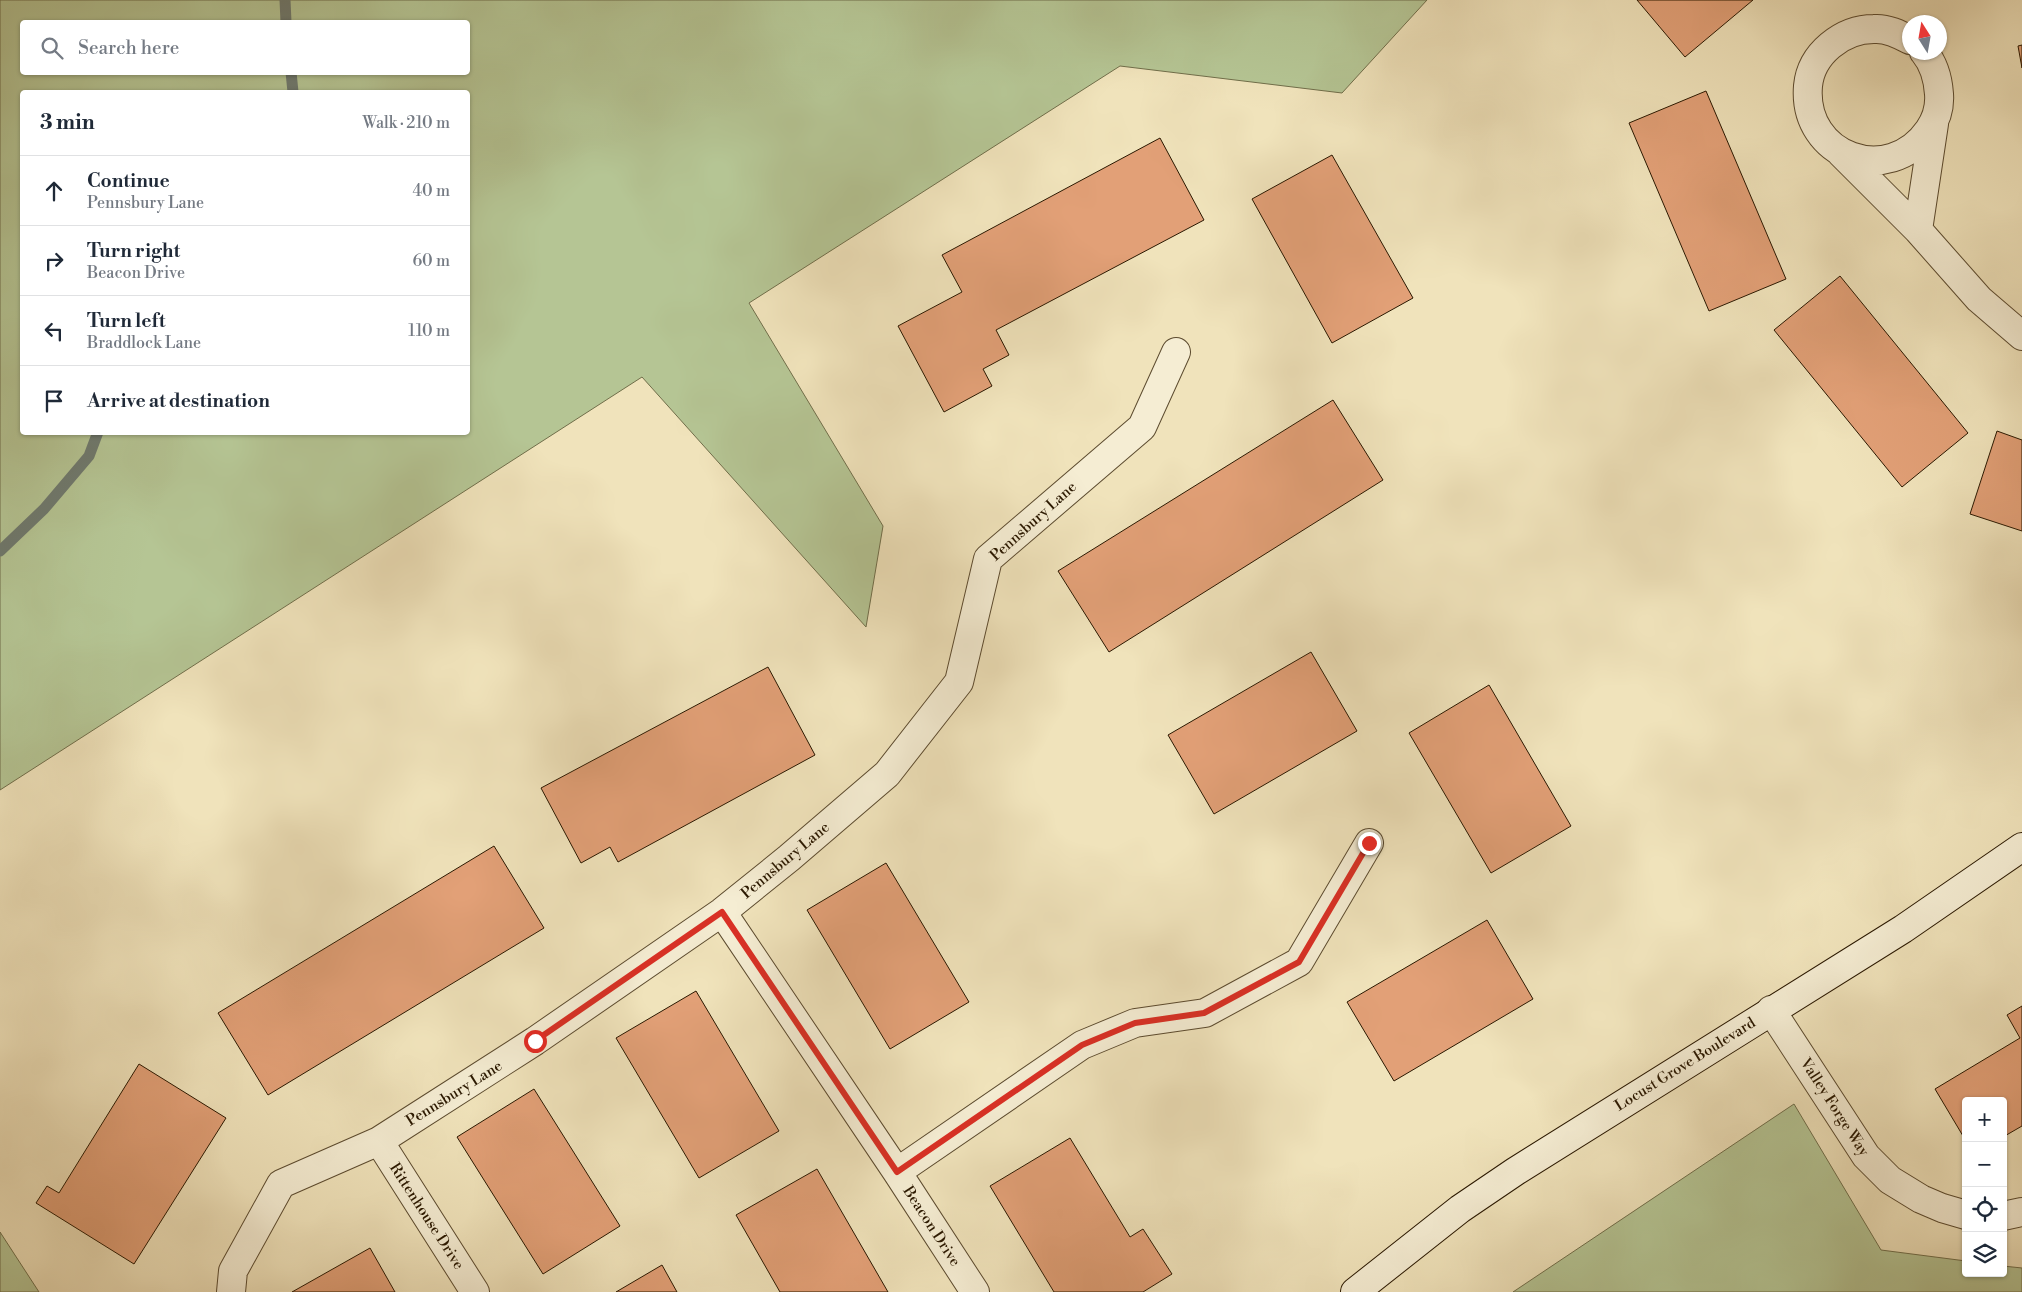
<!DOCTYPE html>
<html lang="en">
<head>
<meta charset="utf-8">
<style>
  :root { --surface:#fff; --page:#f2f2f3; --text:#1f2937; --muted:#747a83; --line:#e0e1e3 }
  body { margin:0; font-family:"Libre Bodoni",serif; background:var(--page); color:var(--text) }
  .controls { position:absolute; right:15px; bottom:15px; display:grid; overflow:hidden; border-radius:5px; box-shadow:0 1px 4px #0004 }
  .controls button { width:45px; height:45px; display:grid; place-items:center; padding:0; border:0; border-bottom:1px solid var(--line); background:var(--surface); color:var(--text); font:25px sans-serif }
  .compass { position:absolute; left:1902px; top:15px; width:45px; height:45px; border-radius:50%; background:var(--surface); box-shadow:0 1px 4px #0004; rotate:349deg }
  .stop { position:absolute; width:15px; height:15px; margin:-11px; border:4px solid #d93025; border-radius:50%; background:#fff }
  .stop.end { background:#d93025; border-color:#fff; box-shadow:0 1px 5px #0008 }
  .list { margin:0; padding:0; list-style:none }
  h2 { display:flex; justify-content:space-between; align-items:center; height:65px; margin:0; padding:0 20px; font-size:21px }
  h2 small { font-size:16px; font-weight:400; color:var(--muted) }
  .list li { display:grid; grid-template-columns:32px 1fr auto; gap:15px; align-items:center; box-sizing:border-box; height:70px; padding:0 20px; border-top:1px solid var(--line) }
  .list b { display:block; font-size:19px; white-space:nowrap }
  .list p { margin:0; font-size:16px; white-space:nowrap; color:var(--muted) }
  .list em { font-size:16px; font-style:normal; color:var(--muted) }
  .icon { flex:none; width:28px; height:28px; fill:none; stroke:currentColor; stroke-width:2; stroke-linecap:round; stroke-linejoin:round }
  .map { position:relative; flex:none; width:2022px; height:1292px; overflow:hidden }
  .search { position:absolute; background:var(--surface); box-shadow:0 1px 4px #0004; left:20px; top:20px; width:450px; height:55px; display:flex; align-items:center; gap:12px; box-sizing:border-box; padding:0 18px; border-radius:5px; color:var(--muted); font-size:19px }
  .panel { position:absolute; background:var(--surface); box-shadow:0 1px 4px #0004; left:20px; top:90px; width:450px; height:345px; border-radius:5px }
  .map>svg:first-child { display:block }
</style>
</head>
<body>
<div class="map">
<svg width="2022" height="1292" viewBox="0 0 2022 1292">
  <rect width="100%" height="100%" fill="#f0e3bb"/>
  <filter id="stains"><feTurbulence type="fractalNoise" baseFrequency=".004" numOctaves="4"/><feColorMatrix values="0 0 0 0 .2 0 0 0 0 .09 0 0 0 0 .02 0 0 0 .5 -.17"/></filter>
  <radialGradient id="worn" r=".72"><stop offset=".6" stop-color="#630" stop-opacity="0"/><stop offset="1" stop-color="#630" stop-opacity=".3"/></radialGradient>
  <path fill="#b5c594" stroke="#706e4a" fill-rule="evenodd" d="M0,0H1427L1342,93L1120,66L749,303L883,526L866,627L642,377L0,790ZM22,22H468V72H22ZM22,92H468V432H22Z
    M1794,1104L1881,1250L1966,1261V1273H2003V1266L2022,1268V1292H1513Z
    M0,1232L39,1292H0Z"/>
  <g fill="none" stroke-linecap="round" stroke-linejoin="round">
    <path stroke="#6f7a6f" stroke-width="11" d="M285,0L286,22
      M291,72L293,92
      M0,551L44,509L89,456L98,432"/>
  </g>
  <path fill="#e2a077" stroke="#2a1800" d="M1637,0H1753L1685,57Z
    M2022,45V68L2018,46Z
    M1706,91L1786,279L1709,311L1629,123Z
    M1160,138L1204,220L996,330L1009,355L983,369L992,386L944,412L898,326L962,292L942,255Z
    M1332,155L1413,298L1332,343L1252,199Z
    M1840,276L1968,433L1902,487L1774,330Z
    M1333,400L1383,480L1109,652L1058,571Z
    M1997,431L2022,440V531L1970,514Z
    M1311,652L1357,731L1214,814L1168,735Z
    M768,667L815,755L618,862L610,847L581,863L541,788Z
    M1489,685L1571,826L1491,873L1409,733Z
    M494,846L544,928L268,1095L218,1013Z
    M886,863L969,1002L890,1049L807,910Z
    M1487,920L1533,999L1394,1081L1347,1002Z
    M696,991L779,1131L699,1178L616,1038Z
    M2022,1006V1126L2003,1137V1101H1966V1141L1935,1089L2020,1038L2007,1015Z
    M139,1064L226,1118L134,1264L36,1203L47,1186L59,1193Z
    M534,1089L620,1226L543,1274L457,1137Z
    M1070,1138L1130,1237L1143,1229L1172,1274L1143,1292H1054L990,1186Z
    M817,1169L888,1292H780L736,1215Z
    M370,1248L395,1292H292Z
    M662,1265L677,1292H616Z"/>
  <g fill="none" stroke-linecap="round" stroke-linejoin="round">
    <defs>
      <path id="street" d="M1910,40C1899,34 1887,28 1874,29C1842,29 1811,54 1808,86C1802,157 1889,188 1929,130C1936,120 1940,107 1939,94C1938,79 1934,64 1924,52
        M1841,153L1918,230L1934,124
        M1918,230L1979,299L2022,336
        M722,912L897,1172L975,1292
        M1771,1010L1866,1156L1890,1180L1921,1199L1942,1208L1966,1215
        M379,1141L475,1292
        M897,1172L1082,1045L1135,1023L1205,1013L1299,962L1369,843
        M2003,1216L2022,1212
        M231,1292L233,1271L281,1184L379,1141L535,1041L722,912L789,858L887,774L959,682L988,559L1142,427L1176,352"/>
      <path id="secondary" d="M1355,1292L1460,1209L1516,1171L1903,929L2022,847"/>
    </defs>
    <use href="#street" stroke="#5c4b2f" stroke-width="30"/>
    <use href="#secondary" stroke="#2a1800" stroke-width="30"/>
    <use href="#street" stroke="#f5edd3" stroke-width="28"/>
    <use href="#secondary" stroke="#f5edd3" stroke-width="28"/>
  </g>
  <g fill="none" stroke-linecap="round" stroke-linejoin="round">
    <path stroke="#d93025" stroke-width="6" d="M535,1041L722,912L897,1172L1082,1045L1135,1023L1204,1013L1299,962L1369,843"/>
  </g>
  <g text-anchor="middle" stroke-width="5" stroke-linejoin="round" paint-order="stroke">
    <g font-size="15" fill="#2a1800" stroke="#f5edd3">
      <text transform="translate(1033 521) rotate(-42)" y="5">Pennsbury Lane</text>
      <text transform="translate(785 860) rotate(-40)" y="5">Pennsbury Lane</text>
      <text transform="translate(1685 1064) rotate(-32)" y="5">Locust Grove Boulevard</text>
      <text transform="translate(454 1093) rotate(-32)" y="5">Pennsbury Lane</text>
      <text transform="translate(1835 1107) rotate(57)" y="5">Valley Forge Way</text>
      <text transform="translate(427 1216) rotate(57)" y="5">Rittenhouse Drive</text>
      <text transform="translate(932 1226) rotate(57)" y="5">Beacon Drive</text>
    </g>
  </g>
  <rect width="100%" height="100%" filter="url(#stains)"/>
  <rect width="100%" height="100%" fill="url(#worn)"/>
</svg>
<div class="controls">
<button>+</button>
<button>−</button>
<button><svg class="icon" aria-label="locate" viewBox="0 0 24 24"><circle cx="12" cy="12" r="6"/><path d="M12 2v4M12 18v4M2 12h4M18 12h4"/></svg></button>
<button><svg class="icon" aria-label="layers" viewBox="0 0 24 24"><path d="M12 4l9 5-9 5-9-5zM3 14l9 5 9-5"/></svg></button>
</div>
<svg class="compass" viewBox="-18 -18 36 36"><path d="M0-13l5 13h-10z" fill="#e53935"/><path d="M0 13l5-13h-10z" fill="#747a83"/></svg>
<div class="stop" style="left:535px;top:1041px"></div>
<div class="stop end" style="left:1369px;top:843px"></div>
<div class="search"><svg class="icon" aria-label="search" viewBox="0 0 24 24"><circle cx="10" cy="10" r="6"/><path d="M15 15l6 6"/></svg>Search here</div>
<section class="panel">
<h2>3 min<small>Walk · 210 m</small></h2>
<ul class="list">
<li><svg class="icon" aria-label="ahead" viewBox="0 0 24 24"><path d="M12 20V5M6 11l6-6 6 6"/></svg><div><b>Continue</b><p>Pennsbury Lane</p></div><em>40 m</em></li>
<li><svg class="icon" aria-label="right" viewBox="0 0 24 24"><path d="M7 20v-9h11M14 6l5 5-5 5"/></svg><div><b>Turn right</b><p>Beacon Drive</p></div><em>60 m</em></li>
<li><svg class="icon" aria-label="left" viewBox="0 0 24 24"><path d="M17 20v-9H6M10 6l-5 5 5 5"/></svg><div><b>Turn left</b><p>Braddlock Lane</p></div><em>110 m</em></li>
<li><svg class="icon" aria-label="arrive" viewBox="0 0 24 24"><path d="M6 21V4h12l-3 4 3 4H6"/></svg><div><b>Arrive at destination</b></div></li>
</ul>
</section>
</div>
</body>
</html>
